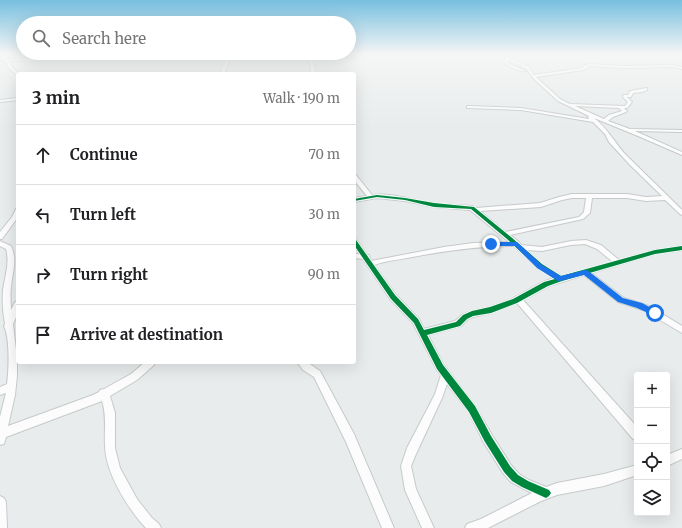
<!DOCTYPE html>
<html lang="en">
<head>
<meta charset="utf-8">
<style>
  :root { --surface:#fff; --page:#f6f6f6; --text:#202124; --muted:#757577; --line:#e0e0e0 }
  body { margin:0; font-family:Merriweather,serif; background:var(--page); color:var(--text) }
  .controls { position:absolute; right:12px; bottom:12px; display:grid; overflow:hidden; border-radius:4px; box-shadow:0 4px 16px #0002 }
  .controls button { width:36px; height:36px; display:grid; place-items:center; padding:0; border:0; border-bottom:1px solid var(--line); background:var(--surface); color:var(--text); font:20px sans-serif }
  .stop { position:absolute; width:12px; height:12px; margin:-9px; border:3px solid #1a73e8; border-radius:50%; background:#fff }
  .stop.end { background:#1a73e8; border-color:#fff; box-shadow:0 1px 4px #0008 }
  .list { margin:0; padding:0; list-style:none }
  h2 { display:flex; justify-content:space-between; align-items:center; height:52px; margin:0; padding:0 16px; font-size:17px }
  h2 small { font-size:13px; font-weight:400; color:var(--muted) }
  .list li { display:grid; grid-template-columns:26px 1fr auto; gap:12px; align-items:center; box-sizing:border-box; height:60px; padding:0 16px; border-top:1px solid var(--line) }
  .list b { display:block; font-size:15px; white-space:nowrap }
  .list em { font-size:13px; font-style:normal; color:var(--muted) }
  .icon { flex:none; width:22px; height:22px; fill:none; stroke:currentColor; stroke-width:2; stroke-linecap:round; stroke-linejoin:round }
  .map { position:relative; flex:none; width:682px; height:528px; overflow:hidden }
  .search { position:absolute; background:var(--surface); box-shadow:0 4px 16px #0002; left:16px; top:16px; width:340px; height:44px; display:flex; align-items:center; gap:10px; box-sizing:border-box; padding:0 14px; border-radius:22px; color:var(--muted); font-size:15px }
  .panel { position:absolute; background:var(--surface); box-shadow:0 4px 16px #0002; left:16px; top:72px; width:340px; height:292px; border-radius:4px }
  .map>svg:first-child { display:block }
</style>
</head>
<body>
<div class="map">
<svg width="682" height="528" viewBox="0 0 682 528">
  <rect width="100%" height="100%" fill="#e8ecec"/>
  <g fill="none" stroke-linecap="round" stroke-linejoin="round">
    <defs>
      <path id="street" d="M125,54H135L113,58L8,61L11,63V66L19,74H18V76L8,67L7,63L0,58V56L5,59L113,56Z
        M221,54H224L230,59L225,71L226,74H222L221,71L226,59Z
        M318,54H321L313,61L315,69L314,74H310L311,69L309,61Z
        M504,54H507L509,58L528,66L534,75L582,68L585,65L590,64L623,66L673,65L682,67V69L673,67L623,68L590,66L583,70L536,77L560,99L570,104L625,106L628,102L623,97V95H628L630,91L647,88V90L642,92L633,93L631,97H627L632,102L627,108H624L627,111L626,112L613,117L608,121L630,129L682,130V132L635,131L682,152V155L638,136L594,118C606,127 614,141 624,153C643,172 663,191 682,210V215L680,214L665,200L646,201L627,198H592L590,213L583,219L510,235L519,242L521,245L542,247L571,241L586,240L601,245L619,260L655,250L682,246V250L655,254L591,273L624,298L649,306L682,326V333L643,310L618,302L584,275L549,286L523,300L637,427V440L633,439L517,303L491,313L473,317L468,319L461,326L428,335L443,364L475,406L492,435L511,465L519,474L529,480L546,487L557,483L604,474L637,465V475L604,486L557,495L541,501L488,528H465L467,524L481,519L532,493L511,482L503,473L484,443L469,412L447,384L442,398L416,454L411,466L416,489L434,528H422L405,490L401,466L407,448L435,394L441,375L437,370L413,323L390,299L363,259L354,258V254H360L354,246V239H356L367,255H369L371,261L444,247L473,243L509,242L470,210L434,207L405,201L377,198L354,202V198L367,196L354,180V174L356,175L372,195C391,192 415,201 434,203C447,205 460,205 472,206L476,208L540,203L559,197L572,194H627L646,197L662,196L630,165L609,142L605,134L593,122L521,110L467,108V106H468L521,108L589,119L588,117L589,116L558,101L534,79L526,68L508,60L507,61L509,64L526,71C519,72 508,67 503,61L506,59ZM575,106L619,108L622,111L609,115L604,119ZM572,198H586L584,212L579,217L505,232L480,211L541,207L562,200ZM585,244L597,249L613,262L561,276L542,264L526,250L542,251L571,245ZM514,246L538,268L554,278L543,282L512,299L490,307L472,311L462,315L455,321L424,329L419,319L396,295L374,265C385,261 396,260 407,258C443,251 478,246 514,246Z
        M18,98V100L0,102V100Z
        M18,208V217L2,239H0V232L12,217L16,209Z
        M0,241L11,246C18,260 12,274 11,287C10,295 11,303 11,310L15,302L18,301V313L13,324L17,358V376L15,395L8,426L93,395L99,392L100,390L104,389L131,374L145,362H155L154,365L137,380L110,396L115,413V448L120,468L137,499L152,518L159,524L161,528H146L144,526C127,507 106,473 105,447C104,431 107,416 102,401L6,437L4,444L0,445V417L6,393L0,395V387L7,384C9,370 10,338 4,326L5,324C3,313 2,301 3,290C5,276 10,263 6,249L0,246Z
        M297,362H307L320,371L354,434L394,528H382L346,442L314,377L303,370Z
        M682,449V459L667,466V455Z
        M0,496L4,498L6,502L7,528H0Z"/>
    </defs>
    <use href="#street" stroke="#c6caca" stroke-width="2"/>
    <use href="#street" fill="#fcfcfc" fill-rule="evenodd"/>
    <defs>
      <path id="cycleway" d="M377,195L405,198L434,203L474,207L511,237L542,264L561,276L655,250L682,246V250L655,254L562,281L548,286L517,303L491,313L473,316L467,319L460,326L427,335L443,365L475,406L491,436L510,466L518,475L528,481L549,490L551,493L549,496L546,498L522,487L512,481L504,472L485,442L469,412L437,369L414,323L391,299L354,245V239L356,240L395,295L418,319L424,330L456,322L463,315L472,311L490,307L513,299L544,282L555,279L538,268L507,239L471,209L434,207L405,200L377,197L354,201V199Z"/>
    </defs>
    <use href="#cycleway" stroke="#f3fbfb" stroke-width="2"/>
    <use href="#cycleway" fill="#00873e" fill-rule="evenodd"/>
  </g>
  <linearGradient id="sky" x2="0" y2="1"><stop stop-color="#77bfdf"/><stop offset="0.42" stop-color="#f5f6f6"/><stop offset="1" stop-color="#f5f6f6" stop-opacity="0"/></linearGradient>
  <rect width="682" height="128" fill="url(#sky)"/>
  <path fill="#1a73e8" d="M517,242L542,265L561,276L585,270H587L623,298L642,303L657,311L658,313L655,316L637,308L618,302L584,275L560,281H558L537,268L515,246H491L488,244L491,242Z"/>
</svg>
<div class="controls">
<button>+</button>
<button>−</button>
<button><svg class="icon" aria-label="locate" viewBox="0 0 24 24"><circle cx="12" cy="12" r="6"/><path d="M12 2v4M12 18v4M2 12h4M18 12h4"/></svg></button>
<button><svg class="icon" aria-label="layers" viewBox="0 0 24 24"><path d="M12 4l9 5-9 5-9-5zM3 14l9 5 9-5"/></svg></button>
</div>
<div class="stop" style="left:655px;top:313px"></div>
<div class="stop end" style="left:491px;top:244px"></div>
<div class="search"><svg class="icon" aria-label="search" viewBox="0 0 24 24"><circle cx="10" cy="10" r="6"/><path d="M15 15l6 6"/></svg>Search here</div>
<section class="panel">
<h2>3 min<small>Walk · 190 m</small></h2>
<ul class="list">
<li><svg class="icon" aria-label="ahead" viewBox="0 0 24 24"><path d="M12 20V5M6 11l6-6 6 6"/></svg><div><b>Continue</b></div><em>70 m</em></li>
<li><svg class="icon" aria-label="left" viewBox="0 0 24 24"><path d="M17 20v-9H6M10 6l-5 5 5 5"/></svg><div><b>Turn left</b></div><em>30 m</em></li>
<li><svg class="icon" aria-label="right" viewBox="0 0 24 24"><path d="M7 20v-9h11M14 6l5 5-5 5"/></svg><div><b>Turn right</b></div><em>90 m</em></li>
<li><svg class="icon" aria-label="arrive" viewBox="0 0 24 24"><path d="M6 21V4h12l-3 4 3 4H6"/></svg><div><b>Arrive at destination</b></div></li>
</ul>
</section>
</div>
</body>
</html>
